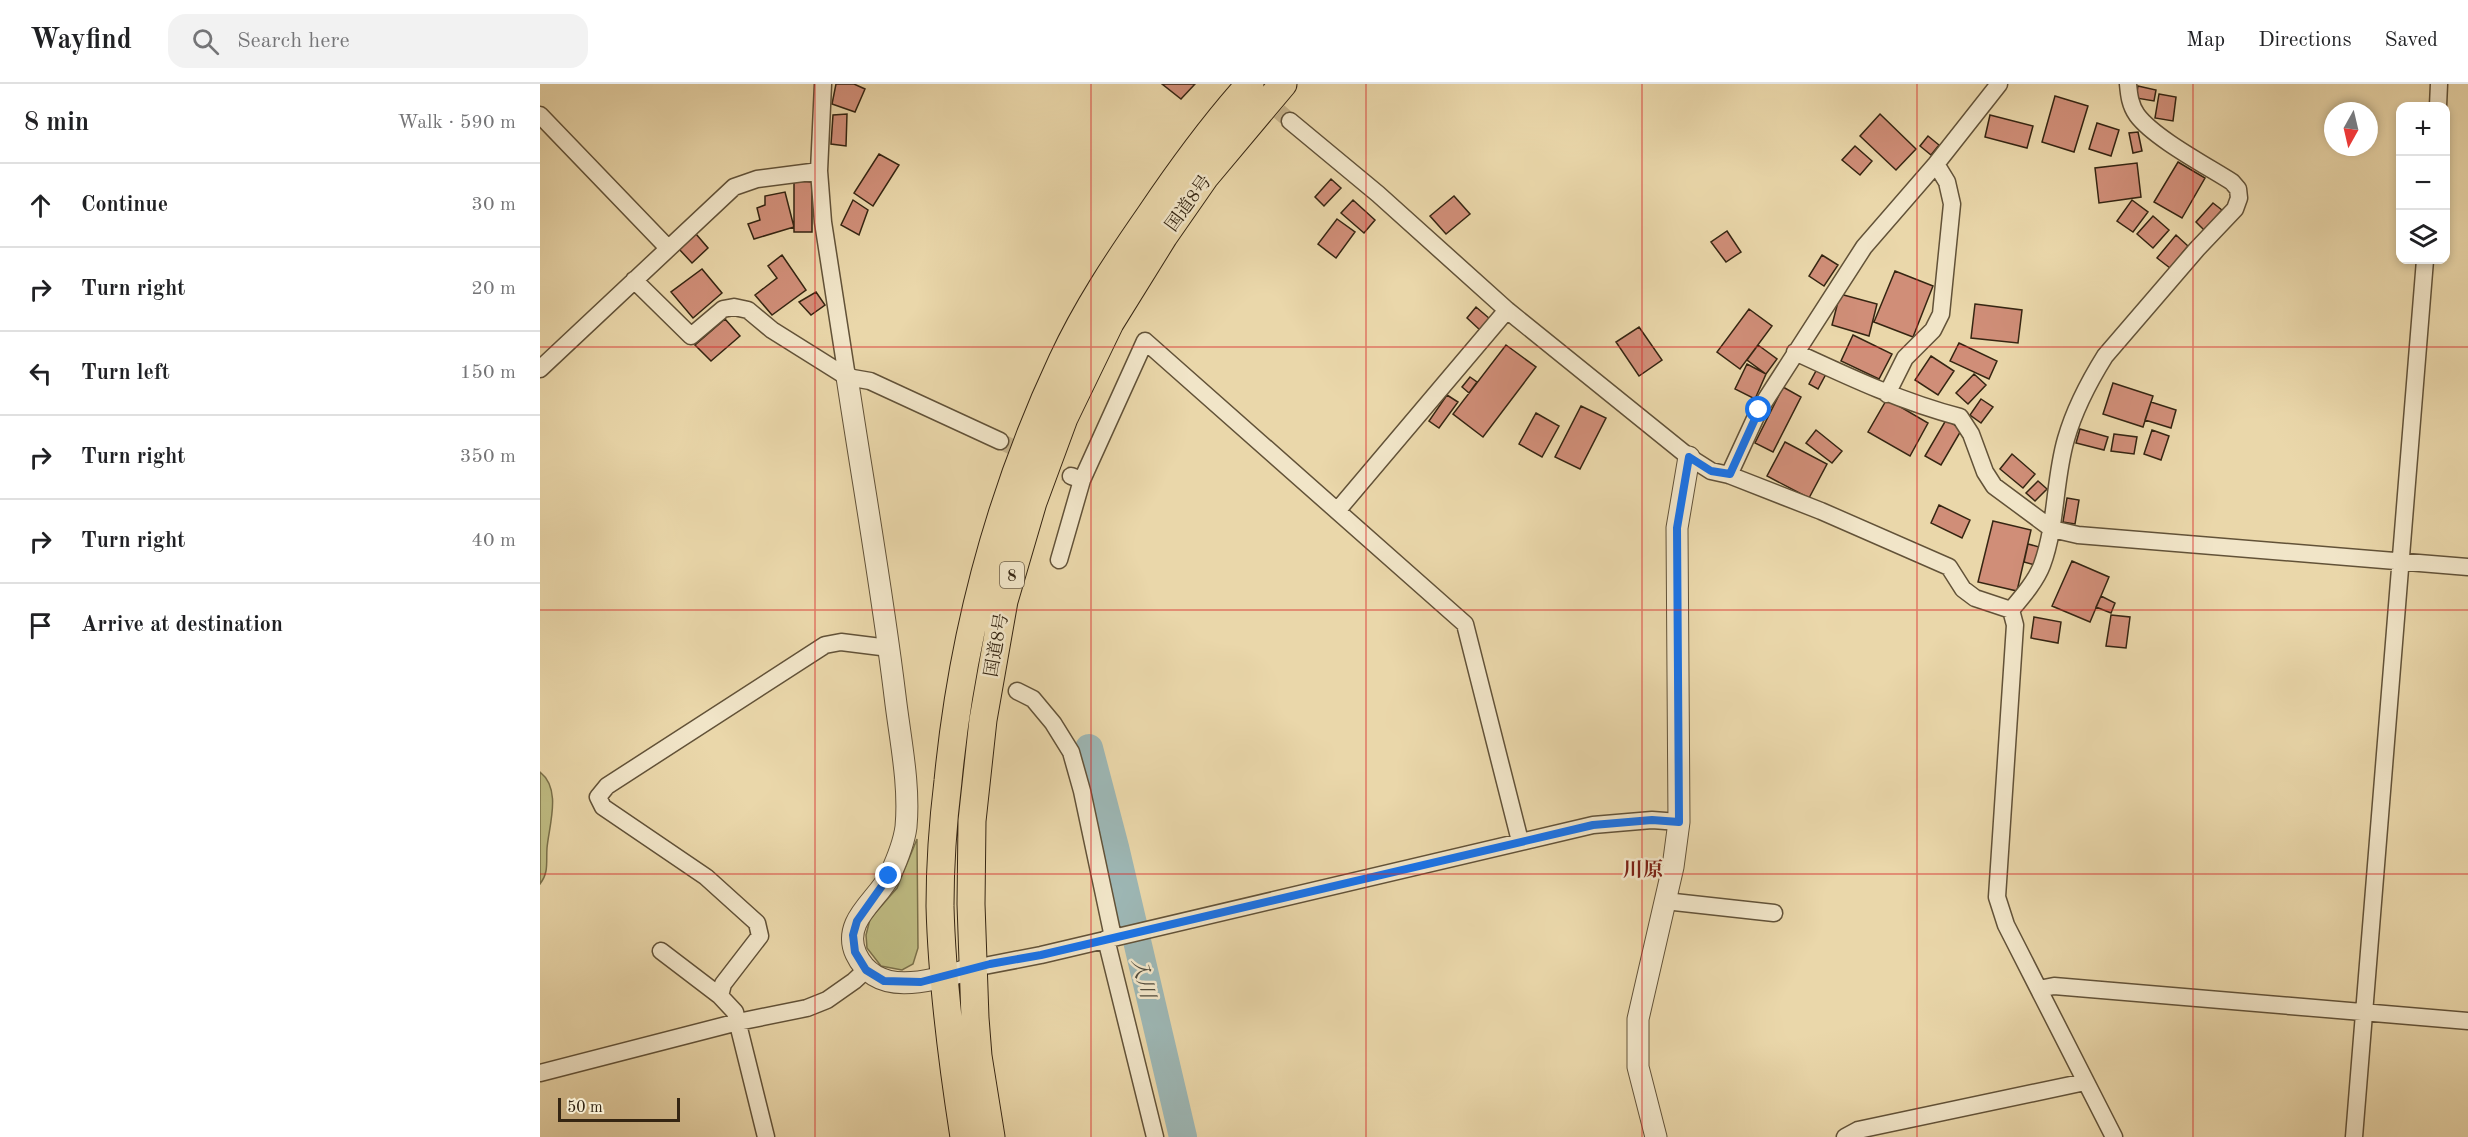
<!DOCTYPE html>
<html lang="en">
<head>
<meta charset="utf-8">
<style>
  :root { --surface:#fff; --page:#f2f2f2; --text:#202124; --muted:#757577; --line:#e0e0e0 }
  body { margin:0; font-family:"Old Standard TT","Noto Serif JP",serif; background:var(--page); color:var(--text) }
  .controls { position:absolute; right:18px; top:18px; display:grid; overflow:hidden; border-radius:12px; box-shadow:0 3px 9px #0003 }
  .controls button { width:54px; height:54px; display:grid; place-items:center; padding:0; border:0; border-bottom:2px solid var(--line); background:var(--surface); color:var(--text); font:30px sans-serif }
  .compass { position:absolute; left:1784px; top:18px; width:54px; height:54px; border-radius:50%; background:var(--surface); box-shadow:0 3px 9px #0003; rotate:188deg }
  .scale { position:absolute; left:18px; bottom:15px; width:122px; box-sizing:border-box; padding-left:6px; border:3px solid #352512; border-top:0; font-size:16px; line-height:21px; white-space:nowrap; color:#352512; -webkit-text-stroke:4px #f1e5c8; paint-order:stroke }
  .stop { position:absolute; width:18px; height:18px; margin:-14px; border:4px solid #1a73e8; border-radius:50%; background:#fff }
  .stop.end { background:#1a73e8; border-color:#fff; box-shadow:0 2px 6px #0008 }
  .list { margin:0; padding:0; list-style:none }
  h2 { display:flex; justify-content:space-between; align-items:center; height:78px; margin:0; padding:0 24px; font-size:26px }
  h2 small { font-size:20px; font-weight:400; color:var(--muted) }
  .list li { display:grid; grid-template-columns:39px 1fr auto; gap:18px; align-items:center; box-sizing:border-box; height:84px; padding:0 24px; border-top:2px solid var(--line) }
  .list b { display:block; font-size:22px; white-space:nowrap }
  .list em { font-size:20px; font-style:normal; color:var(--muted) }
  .icon { flex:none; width:33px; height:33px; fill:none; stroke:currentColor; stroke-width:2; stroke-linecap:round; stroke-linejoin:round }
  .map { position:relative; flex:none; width:1928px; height:1053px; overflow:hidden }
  header { display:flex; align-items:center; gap:36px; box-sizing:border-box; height:84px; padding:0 30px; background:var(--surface); border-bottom:2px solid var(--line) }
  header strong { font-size:28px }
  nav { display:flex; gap:33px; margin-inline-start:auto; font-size:21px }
  .search { width:420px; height:54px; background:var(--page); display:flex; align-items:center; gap:15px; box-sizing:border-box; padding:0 21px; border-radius:18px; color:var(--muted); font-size:22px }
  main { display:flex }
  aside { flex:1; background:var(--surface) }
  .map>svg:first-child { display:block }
</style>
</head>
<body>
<header>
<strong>Wayfind</strong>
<div class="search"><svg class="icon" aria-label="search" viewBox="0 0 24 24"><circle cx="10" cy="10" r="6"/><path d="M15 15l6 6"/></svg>Search here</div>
<nav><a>Map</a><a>Directions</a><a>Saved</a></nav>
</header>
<main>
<aside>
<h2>8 min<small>Walk · 590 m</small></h2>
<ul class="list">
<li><svg class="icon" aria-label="ahead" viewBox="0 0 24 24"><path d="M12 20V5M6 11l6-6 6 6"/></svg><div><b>Continue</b></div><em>30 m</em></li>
<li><svg class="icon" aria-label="right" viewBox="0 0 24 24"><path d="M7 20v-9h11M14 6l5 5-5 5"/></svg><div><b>Turn right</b></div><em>20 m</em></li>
<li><svg class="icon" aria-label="left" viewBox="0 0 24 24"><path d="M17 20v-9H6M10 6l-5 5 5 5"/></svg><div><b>Turn left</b></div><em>150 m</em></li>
<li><svg class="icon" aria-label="right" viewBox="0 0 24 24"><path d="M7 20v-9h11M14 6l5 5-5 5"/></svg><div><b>Turn right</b></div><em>350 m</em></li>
<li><svg class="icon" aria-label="right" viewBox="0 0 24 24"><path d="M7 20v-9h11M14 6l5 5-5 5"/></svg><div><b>Turn right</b></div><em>40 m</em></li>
<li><svg class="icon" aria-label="arrive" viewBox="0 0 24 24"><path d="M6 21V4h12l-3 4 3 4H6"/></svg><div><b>Arrive at destination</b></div></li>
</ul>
</aside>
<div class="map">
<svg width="1928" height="1053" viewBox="0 0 1928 1053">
  <rect width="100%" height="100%" fill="#ead7aa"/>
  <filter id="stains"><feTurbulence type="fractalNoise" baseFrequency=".00333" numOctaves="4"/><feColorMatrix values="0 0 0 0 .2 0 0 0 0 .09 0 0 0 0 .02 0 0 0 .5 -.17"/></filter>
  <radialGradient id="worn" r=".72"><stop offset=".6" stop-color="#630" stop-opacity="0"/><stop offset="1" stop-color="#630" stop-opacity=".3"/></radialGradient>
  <path fill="#bfbc83" stroke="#7a704a" stroke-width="1.5" d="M0,688C22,705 9,741 7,764C6,778 9,789 0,800Z
    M377,755L378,864L373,880L362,886L341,882L327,864L326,851L330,835L357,804Z"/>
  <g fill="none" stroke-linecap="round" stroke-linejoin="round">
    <path stroke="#9db7b5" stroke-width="28" d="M549,664L575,763L643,1053"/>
  </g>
  <path fill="#d08e78" stroke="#352512" stroke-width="1.5" d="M296,0H314L325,5L315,28L292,20Z
    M622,0H655L641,15Z
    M1598,2L1616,6L1614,17L1596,14Z
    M1619,10L1636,13L1633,37L1615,34Z
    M1515,12L1548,22L1534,68L1502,58Z
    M307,30L306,62L291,60L293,31Z
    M1340,30L1376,65L1356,86L1320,52Z
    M1450,31L1493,42L1487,64L1445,53Z
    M1557,39L1579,46L1571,72L1549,65Z
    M1598,48L1602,67L1593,69L1589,49Z
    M1388,52L1399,61L1391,71L1380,62Z
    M1315,62L1332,77L1320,91L1302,76Z
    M339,70L359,81L333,122L314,109Z
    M1638,78L1665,94L1642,134L1614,118Z
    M1597,79L1601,113L1559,119L1555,84Z
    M791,95L801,104L784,122L775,113Z
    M254,97L272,98V148H254Z
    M245,108L254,143L214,155L208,140L220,136L217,124L225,121V112Z
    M914,112L930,130L906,150L890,132Z
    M313,116L328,126L319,151L301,141Z
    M813,116L835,136L824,149L801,129Z
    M1592,116L1608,128L1593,148L1577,137Z
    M1673,119L1682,126L1664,146L1656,138Z
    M1613,132L1629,146L1613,164L1597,150Z
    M797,135L815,148L796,174L778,160Z
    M1187,147L1201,168L1186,178L1171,158Z
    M156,150L168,164L152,179L139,165Z
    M1636,151L1648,162L1630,184L1617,174Z
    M242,171L266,206L232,231L215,211L237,194L228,182Z
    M1282,171L1298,181L1284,202L1269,192Z
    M162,185L182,209L153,234L131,208Z
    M1355,187L1393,202L1373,253L1334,238Z
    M276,208L285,221L271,231L259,218Z
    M1300,210L1337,220L1329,252L1292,241Z
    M1435,220L1482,226L1478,259L1431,254Z
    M936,223L950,235L940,246L927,234Z
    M1209,225L1232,242L1200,285L1177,268Z
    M185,235L200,252L171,277L155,261Z
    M1099,243L1122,276L1099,292L1076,258Z
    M1313,251L1352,270L1339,295L1301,277Z
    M1419,259L1457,277L1449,295L1410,277Z
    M966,261L996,283L943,353L913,330Z
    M1218,261L1237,275L1226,290L1207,276Z
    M1391,272L1414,287L1398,311L1375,296Z
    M1207,280L1226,290L1215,315L1195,305Z
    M1277,285L1286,290L1278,305L1269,300Z
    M1434,290L1446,301L1428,320L1416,309Z
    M930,293L937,298L929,309L922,303Z
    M1573,299L1613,312L1603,343L1563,330Z
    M1243,303L1261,313L1233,368L1215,359Z
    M907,311L918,318L899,344L889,337Z
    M1347,315L1388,339L1370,372L1328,348Z
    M1441,315L1453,323L1441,339L1430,331Z
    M1611,318L1636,326L1631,344L1605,336Z
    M1041,322L1066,334L1040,385L1015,373Z
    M996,329L1019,342L1002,373L979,360Z
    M1406,336L1422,345L1401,381L1385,372Z
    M1540,345L1568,353L1564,366L1536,359Z
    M1276,346L1302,367L1292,379L1266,359Z
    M1612,346L1629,352L1621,376L1604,370Z
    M1574,350L1597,353L1594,370L1571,367Z
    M1245,358L1287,380L1269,414L1227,392Z
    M1472,370L1495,390L1483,404L1460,385Z
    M1498,397L1507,405L1495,417L1486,409Z
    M1527,414L1539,416L1535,440L1523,438Z
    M1399,421L1430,436L1422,454L1391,439Z
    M1453,437L1491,446L1477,507L1438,498Z
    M1488,460L1499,463L1495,481L1484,478Z
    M1532,477L1569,493L1550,538L1512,522Z
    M1561,512L1575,519L1571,529L1556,523Z
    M1571,531L1590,533L1586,564L1566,562Z
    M1494,533L1521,538L1518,559L1491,554Z"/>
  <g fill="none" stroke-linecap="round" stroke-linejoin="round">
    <path stroke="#c6b38c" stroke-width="16" stroke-dasharray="16 8" stroke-linecap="butt" d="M721,12L750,37
      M460,357L531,392"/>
    <defs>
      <path id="minor" d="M283,0L279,87L283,138L307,293
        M1898,22L1899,0
        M0,31L128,164
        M750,37L838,110L967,226L1149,373L1171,387L1189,391L1281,427L1409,483L1423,505L1435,514L1471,526
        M94,196L151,252L183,225L194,223L208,226L232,246L307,293L330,297L460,357
        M1255,268C1309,293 1362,318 1420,333L1431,350L1445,388L1454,402L1512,445L1538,451L1928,483
        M0,285L194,103L217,95L279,87
        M1347,310L1365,274L1393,246L1401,230L1412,120L1407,98L1396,80
        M1189,391L1219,326L1324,163L1396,80L1459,0
        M531,392L542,396L605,257L925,540L980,757
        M797,427L967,226
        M519,476L542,396
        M1471,526C1482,513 1496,497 1502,481C1517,440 1514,396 1526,355C1534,327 1550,296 1565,272L1657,165L1695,125L1699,114L1698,105L1692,98C1667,82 1614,54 1597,31C1590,21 1589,11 1588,0
        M1471,526L1475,541L1457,813L1466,841L1574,1053
        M477,607L493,615L513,639L531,668L542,707L573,853
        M1125,817L1234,829
        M566,855L615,1053
        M121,867L180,912
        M434,884L501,871L1053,741L1112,736L1139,738
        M1499,905L1514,902L1928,937
        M0,989L198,938L267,924L287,916L314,897L326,886
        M226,1053L195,928L180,912L183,900L220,852L217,839L166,793L63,723L58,713L67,702L285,561L301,558L349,564
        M1305,1053L1318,1046L1545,998
        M1814,1053L1885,176"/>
      <path id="tertiary" d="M307,293C323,399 342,505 355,612C360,655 370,700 366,743C364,758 356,778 350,791C338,816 301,837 316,870C338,917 396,895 434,884
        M1116,1053L1098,983V935L1133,783L1139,738L1137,444L1149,373"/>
      <path id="trunk" d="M424,1053C412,976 402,900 400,822C400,780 403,738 408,697C422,552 460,409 522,277C546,225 578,177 610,131C641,85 673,41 710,0
        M451,1053L438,972L435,934L431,820L432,737L443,636L464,517L493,418L524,334L570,239L624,152L665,93L743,0"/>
    </defs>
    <use href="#minor" stroke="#625238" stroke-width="19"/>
    <use href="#tertiary" stroke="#625238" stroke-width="23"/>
    <use href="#trunk" stroke="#352512" stroke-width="29"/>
    <use href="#minor" stroke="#f1e5c8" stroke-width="16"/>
    <use href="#tertiary" stroke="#f1e5c8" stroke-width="21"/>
    <use href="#trunk" stroke="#ead7aa" stroke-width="27"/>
  </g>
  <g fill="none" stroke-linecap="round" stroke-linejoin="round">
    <path stroke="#1a73e8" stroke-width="8" d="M349,792L317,837L313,851L315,868L326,886L344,897L381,898L450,880L501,871L1053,741L1112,736L1139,738L1137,444L1149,373L1171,387L1190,390L1219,326"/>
  </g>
  <path fill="none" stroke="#d62828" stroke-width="1.5" stroke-opacity="0.55" d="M275,0V1053M551,0V1053M826,0V1053M1102,0V1053M1377,0V1053M1653,0V1053M0,263H1928M0,526H1928M0,790H1928"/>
  <g text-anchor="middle" stroke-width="5" stroke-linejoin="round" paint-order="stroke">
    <rect fill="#f1e5c8" stroke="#6d5f49" stroke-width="1.5" x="460" y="478" width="24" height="26" rx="4.5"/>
    <g font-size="16" font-weight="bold" fill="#352512">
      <text x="472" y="497">8</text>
    </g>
    <g font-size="18" fill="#352512" stroke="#f1e5c8">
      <text transform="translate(648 119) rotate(-54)" y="6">国道8号</text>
      <text transform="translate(456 561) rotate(-80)" y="6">国道8号</text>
    </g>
    <g font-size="20" font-weight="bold" fill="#7a1f14" stroke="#f1e5c8">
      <text x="1103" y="792">川原</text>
    </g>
    <g font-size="20" font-style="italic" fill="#4f4a3b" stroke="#f1e5c8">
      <text transform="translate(604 894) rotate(76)" y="7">入川</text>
    </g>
  </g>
  <rect width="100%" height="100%" filter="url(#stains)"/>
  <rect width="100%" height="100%" fill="url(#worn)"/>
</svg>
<div class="controls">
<button>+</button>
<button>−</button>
<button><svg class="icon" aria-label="layers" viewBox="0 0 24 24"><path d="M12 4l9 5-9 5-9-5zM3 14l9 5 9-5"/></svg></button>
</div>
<svg class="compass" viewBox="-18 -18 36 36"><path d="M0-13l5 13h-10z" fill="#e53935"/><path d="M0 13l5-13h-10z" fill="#757577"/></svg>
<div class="scale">50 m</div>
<div class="stop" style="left:1219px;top:326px"></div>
<div class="stop end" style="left:349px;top:792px"></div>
</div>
</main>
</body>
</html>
